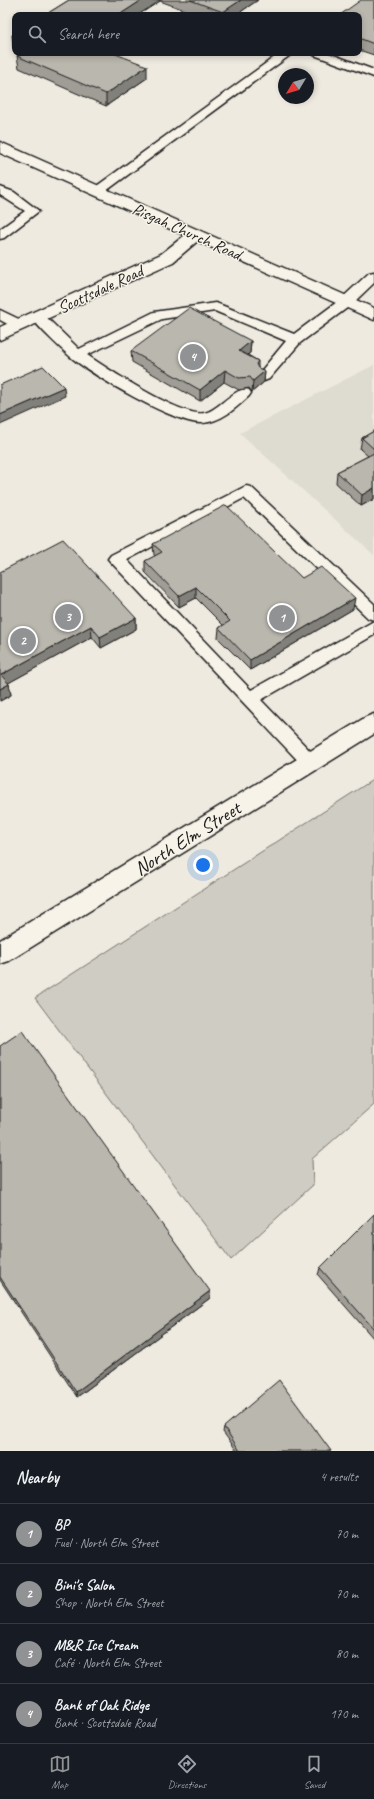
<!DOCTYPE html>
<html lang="en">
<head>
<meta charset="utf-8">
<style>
  :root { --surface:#171b24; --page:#242831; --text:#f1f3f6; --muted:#9ea1a6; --line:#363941; --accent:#919294 }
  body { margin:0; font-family:Caveat,sans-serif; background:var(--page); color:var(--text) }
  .compass { position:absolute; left:278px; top:68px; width:36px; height:36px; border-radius:50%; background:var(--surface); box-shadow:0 2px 6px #0003; rotate:232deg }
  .you { position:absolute; left:203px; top:865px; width:14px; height:14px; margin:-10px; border:3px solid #fff; border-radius:50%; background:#1a73e8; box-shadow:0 0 0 6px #1a73e833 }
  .badge { display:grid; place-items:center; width:26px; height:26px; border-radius:50%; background:var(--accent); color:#fff; font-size:13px; font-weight:700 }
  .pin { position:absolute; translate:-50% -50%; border:2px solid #fff; box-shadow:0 1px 4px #0006 }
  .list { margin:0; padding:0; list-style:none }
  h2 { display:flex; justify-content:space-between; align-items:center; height:52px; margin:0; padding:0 16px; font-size:17px }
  h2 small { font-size:13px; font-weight:400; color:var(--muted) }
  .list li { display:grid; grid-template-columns:26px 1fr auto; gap:12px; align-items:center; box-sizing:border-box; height:60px; padding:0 16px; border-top:1px solid var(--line) }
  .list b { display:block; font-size:15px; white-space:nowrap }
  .list p { margin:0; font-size:13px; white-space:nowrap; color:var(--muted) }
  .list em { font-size:13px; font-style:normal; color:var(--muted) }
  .icon { flex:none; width:22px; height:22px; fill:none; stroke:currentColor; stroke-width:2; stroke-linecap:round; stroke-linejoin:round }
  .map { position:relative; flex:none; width:374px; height:1451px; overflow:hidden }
  .search { position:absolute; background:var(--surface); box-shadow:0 2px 6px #0003; left:12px; right:12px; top:12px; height:44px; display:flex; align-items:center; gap:10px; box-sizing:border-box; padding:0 14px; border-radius:8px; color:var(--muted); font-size:15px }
  .sheet { height:292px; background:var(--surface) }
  nav { display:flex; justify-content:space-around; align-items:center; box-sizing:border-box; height:56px; border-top:1px solid var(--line); background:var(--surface); font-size:11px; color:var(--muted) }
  nav a { display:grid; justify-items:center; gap:2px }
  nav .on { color:var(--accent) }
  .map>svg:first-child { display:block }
</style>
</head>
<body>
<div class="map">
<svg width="374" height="1451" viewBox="0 0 374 1451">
  <rect width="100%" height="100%" fill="#eeeae0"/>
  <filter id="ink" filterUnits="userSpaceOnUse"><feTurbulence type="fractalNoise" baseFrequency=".025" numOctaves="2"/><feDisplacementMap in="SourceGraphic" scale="8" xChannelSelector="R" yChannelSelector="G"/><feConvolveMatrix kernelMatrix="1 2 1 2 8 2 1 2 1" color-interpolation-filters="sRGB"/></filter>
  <g filter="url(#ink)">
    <path fill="#dedbd1" d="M374,365V555L240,433Z"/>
    <path fill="#cfccc3" stroke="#767470" d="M374,779V1104L312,1159L313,1185L231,1260L35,998Z"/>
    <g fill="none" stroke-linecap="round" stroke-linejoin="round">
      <defs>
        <path id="service" d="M280,53H293L102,194H94L92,191L94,188Z
          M312,53H328L374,70V77L314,55Z
          M0,187L14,192L39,211L4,238L0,239V229L25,211L0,195Z
          M374,272V283L351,305L300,343L269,379L264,381L259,379L257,376L286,341L215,311L162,319L87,355C108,369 182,418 205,413C220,409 235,386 249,390L251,393L249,396C236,408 221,422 202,423C175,424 94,376 72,358C61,349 39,328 31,317L33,314H43L79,349L154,312L216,303L294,334L341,299L369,273Z
          M0,310L25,322L27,325L25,328H15L0,320Z
          M246,486L251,487L374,604V620L368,618L244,498L127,560L251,690L374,621V635L261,700L316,757L319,762L316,767L310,769L304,767L108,559L111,555Z"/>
        <path id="minor" d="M195,230L201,232L203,235L201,238L173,262L0,340V327L161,254L189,232Z"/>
        <path id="secondary" d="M0,142L374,308V320L0,153Z
          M374,714V734L9,961L0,964V940L366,717Z"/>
      </defs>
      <use href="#service" stroke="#1c1c1c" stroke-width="3"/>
      <use href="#minor" stroke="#1c1c1c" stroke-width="3"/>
      <use href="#secondary" stroke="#1c1c1c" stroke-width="3"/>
      <use href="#service" fill="#f7f3e8" fill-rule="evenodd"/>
      <use href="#minor" fill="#f7f3e8" fill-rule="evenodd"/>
      <use href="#secondary" fill="#f7f3e8" fill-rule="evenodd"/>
    </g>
    <path fill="#a09d96" stroke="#1c1c1c" d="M69,0H258L236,15H198L160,1L138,15H45Z
      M374,0V55L359,50V15Z
      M15,33V49L13,47L12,35Z
      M18,53H113L147,78L106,106L19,68L17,56L20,55Z
      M251,341L250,353L248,355L258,361V368L265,371L264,382L252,392L249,388L239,390L224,382L200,401L132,362L131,351Z
      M374,431V499L361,506L336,483L337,472L368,456L360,449L362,438Z
      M153,544L302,578L353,609L250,670L218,638L219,628L223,625L196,598L179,607L145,572V561L155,556L154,555Z
      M0,572L136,618V629L101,648L92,637L8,683L9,684L11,695L0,701Z
      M0,1046L210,1298L77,1397L0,1280Z
      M374,1214V1339L318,1275L320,1268Z
      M224,1427L331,1451H237L223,1432Z"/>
    <path fill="#82807a" stroke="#1c1c1c" d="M142,0H160V1L138,15H119Z
      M241,0H258L236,15H222L223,12Z
      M147,66V78L106,106V94Z
      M251,341L250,353L239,362V351Z
      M225,370L224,382L200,401V390Z
      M265,371L264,382L252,392L253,381Z
      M64,387L65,396L0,425V415Z
      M374,488V499L361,506L362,495Z
      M196,587V598L179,607V596Z
      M355,598L353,609L250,670V660Z
      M136,618V629L101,648L100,637Z
      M91,626L92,637L3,686L1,675Z
      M9,684L11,695L0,701V689Z
      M210,1291V1298L77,1397L76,1392Z"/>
    <path fill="#bab7af" stroke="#1c1c1c" d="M69,0H142L119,15H45Z
      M190,0H241L223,12Z
      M361,0H374V44L359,38V15H340Z
      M15,33V39L12,35Z
      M23,53H113L147,66L106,94L17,56Z
      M189,308L251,341L239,351L258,361L256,364L258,368L265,371L253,381L250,377L239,378L225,370L200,390L131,351Z
      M43,366L64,387L0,415V385Z
      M374,431V449L362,438Z
      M374,453V488L362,495L337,472Z
      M226,505L302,578L321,567L355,598L250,660L219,628L230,621L196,587L179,596L145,561L162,552L153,544Z
      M63,539L136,618L100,637L91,626L1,675L9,684L0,689V572Z
      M22,1031L210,1291L76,1392L0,1277V1046Z
      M374,1214V1329L320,1268Z
      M279,1380L331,1451H240L224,1427Z"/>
  </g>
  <g text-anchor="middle" stroke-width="3" stroke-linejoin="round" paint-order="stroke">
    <g font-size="17" fill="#1c1c1c" stroke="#f7f3e8">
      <text transform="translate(187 231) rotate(24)" y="6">Pisgah Church Road</text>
      <text transform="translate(100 289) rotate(-25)" y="6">Scottsdale Road</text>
    </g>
    <g font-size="20" fill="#1c1c1c" stroke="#f7f3e8">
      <text transform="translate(187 838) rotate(-32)" y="7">North Elm Street</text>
    </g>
  </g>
</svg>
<svg class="compass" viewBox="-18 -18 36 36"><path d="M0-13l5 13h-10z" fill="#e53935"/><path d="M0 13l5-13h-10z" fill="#9ea1a6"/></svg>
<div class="you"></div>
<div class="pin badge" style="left:282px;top:618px">1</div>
<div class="pin badge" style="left:23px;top:641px">2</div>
<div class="pin badge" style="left:68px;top:617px">3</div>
<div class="pin badge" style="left:193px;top:357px">4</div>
<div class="search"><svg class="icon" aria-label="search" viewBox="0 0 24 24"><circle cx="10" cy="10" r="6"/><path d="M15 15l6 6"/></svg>Search here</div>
</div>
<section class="sheet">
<h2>Nearby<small>4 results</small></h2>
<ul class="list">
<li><span class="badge">1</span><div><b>BP</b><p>Fuel · North Elm Street</p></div><em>70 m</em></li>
<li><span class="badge">2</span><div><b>Bini's Salon</b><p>Shop · North Elm Street</p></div><em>70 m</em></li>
<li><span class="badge">3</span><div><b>M&amp;R Ice Cream</b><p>Café · North Elm Street</p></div><em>80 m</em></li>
<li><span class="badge">4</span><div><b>Bank of Oak Ridge</b><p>Bank · Scottsdale Road</p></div><em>170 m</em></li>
</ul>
</section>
<nav>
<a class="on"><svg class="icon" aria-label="map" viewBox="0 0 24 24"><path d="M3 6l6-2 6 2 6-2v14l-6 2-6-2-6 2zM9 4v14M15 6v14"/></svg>Map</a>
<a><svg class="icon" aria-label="directions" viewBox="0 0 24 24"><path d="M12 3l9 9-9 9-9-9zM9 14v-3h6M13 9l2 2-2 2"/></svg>Directions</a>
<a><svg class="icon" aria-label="saved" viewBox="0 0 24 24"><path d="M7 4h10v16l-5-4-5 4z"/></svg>Saved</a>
</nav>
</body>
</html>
